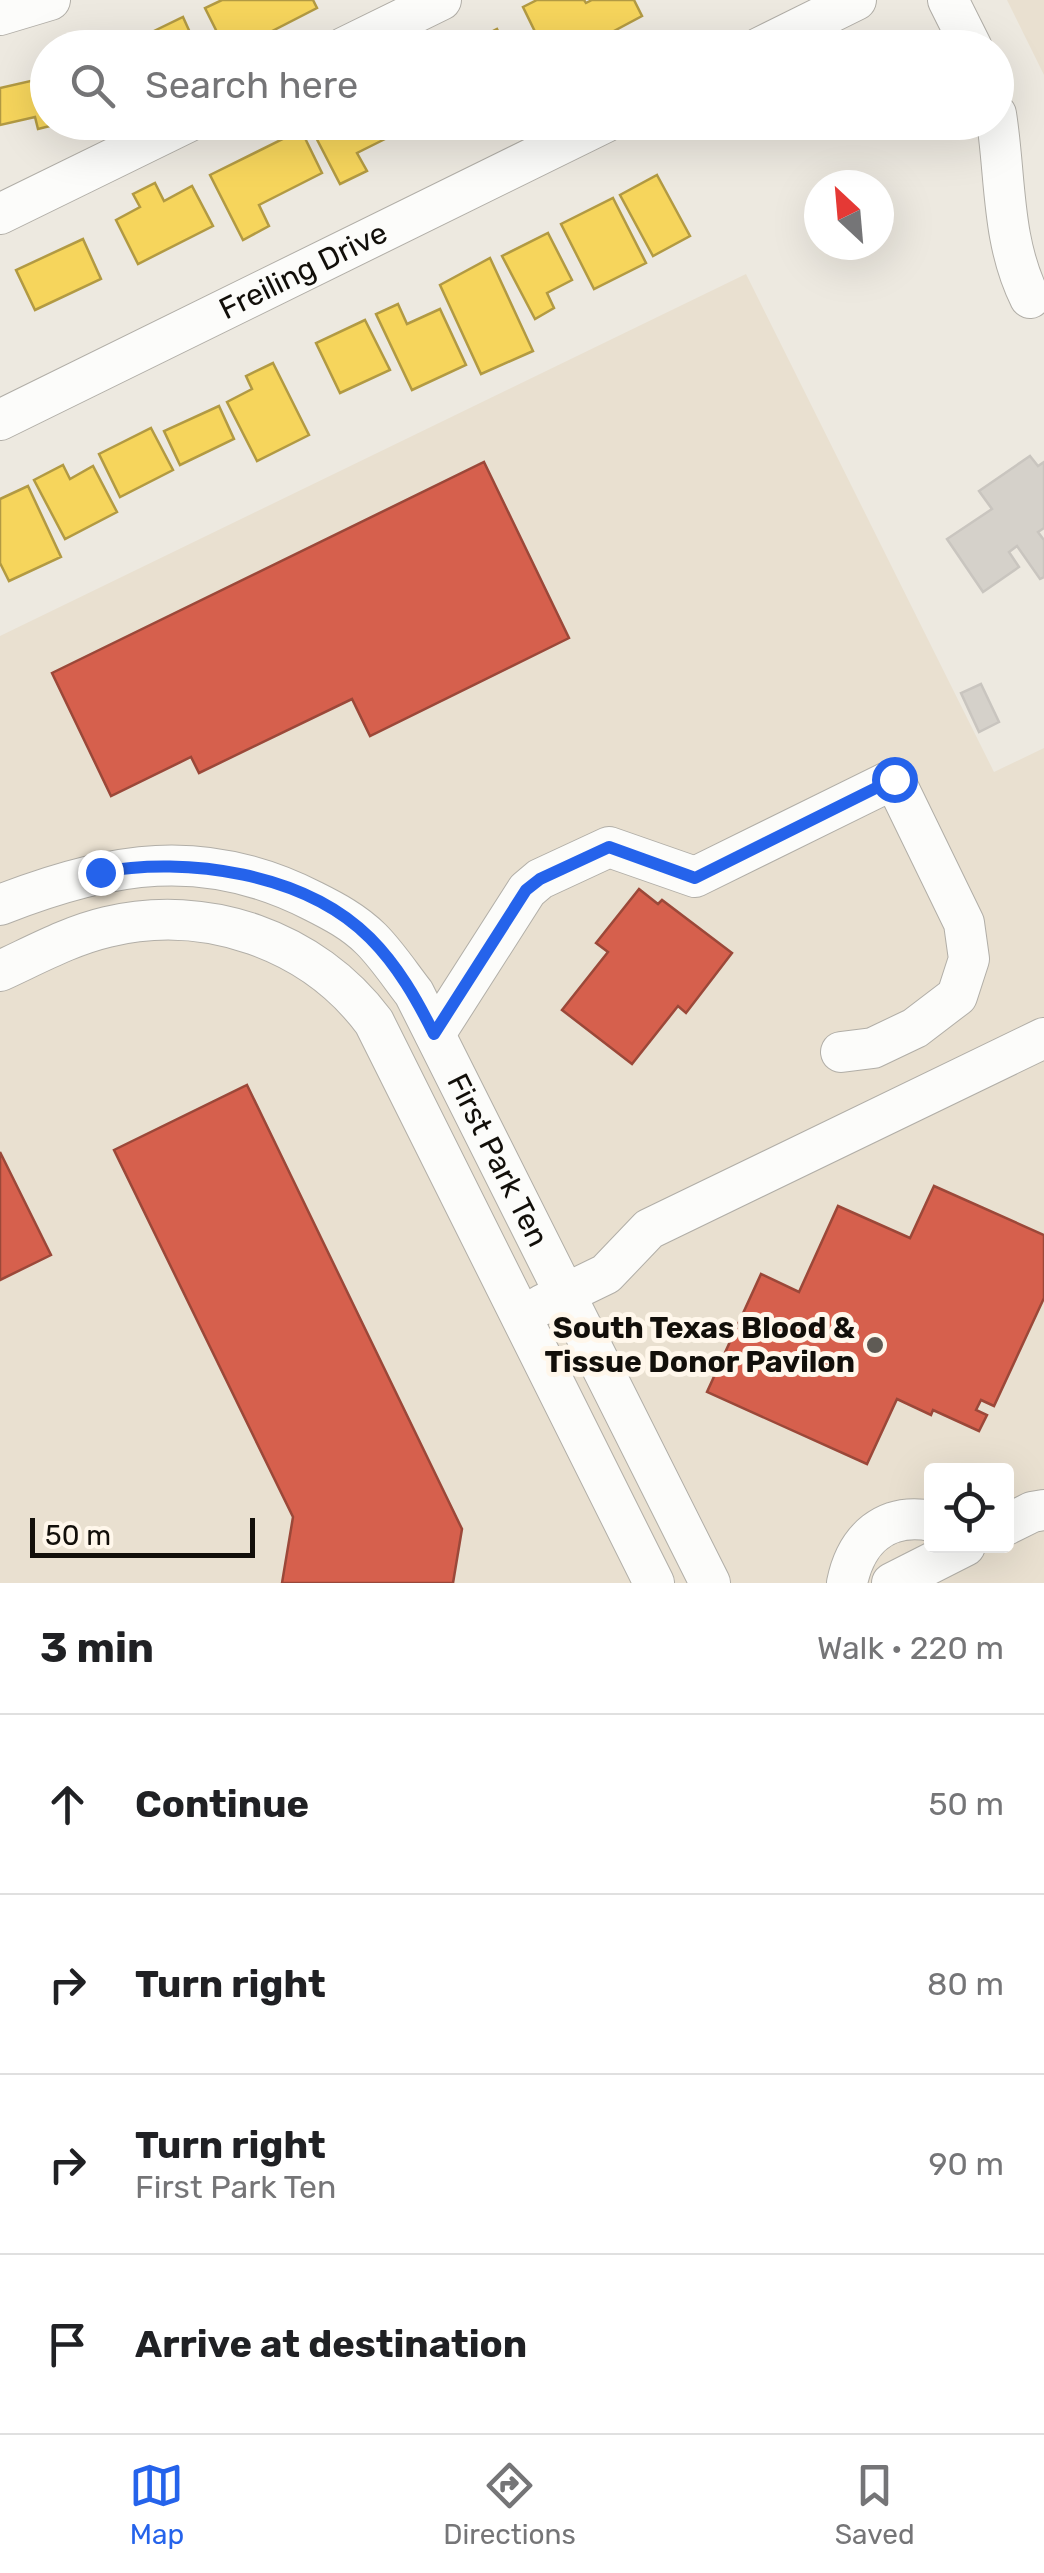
<!DOCTYPE html>
<html lang="en">
<head>
<meta charset="utf-8">
<style>
  :root { --surface:#fff; --page:#f6f6f6; --text:#202124; --muted:#757577; --line:#e0e0e0; --accent:#2563eb }
  body { margin:0; font-family:Rubik,sans-serif; background:var(--page); color:var(--text) }
  .controls { position:absolute; right:30px; bottom:30px; display:grid; overflow:hidden; border-radius:10px; box-shadow:0 10px 40px #0002 }
  .controls button { width:90px; height:90px; display:grid; place-items:center; padding:0; border:0; border-bottom:2px solid var(--line); background:var(--surface); color:var(--text); font:50px sans-serif }
  .compass { position:absolute; left:804px; top:170px; width:90px; height:90px; border-radius:50%; background:var(--surface); box-shadow:0 10px 40px #0002; rotate:334deg }
  .scale { position:absolute; left:30px; bottom:25px; width:225px; box-sizing:border-box; padding-left:10px; border:5px solid #120f0a; border-top:0; font-size:28px; line-height:35px; white-space:nowrap; color:#120f0a; -webkit-text-stroke:8px #fff7eb; paint-order:stroke }
  .stop { position:absolute; width:30px; height:30px; margin:-22px; border:8px solid #2563eb; border-radius:50%; background:#fff }
  .stop.end { background:#2563eb; border-color:#fff; box-shadow:0 2px 10px #0008 }
  .list { margin:0; padding:0; list-style:none }
  h2 { display:flex; justify-content:space-between; align-items:center; height:130px; margin:0; padding:0 40px; font-size:42px }
  h2 small { font-size:32px; font-weight:400; color:var(--muted) }
  .list li { display:grid; grid-template-columns:65px 1fr auto; gap:30px; align-items:center; box-sizing:border-box; height:180px; padding:0 40px; border-top:2px solid var(--line) }
  .list b { display:block; font-size:38px; white-space:nowrap }
  .list p { margin:0; font-size:32px; white-space:nowrap; color:var(--muted) }
  .list em { font-size:32px; font-style:normal; color:var(--muted) }
  .icon { flex:none; width:55px; height:55px; fill:none; stroke:currentColor; stroke-width:2; stroke-linecap:round; stroke-linejoin:round }
  .map { position:relative; flex:none; width:1044px; height:1583px; overflow:hidden }
  .search { position:absolute; background:var(--surface); box-shadow:0 10px 40px #0002; left:30px; right:30px; top:30px; height:110px; display:flex; align-items:center; gap:25px; box-sizing:border-box; padding:0 35px; border-radius:55px; color:var(--muted); font-size:38px }
  .sheet { height:850px; background:var(--surface) }
  nav { display:flex; justify-content:space-around; align-items:center; box-sizing:border-box; height:140px; border-top:2px solid var(--line); background:var(--surface); font-size:28px; color:var(--muted) }
  nav a { display:grid; justify-items:center; gap:5px }
  nav .on { color:var(--accent) }
  .map>svg:first-child { display:block }
</style>
</head>
<body>
<div class="map">
<svg width="1044" height="1583" viewBox="0 0 1044 1583">
  <rect width="100%" height="100%" fill="#ede9e0"/>
  <path fill="#e9e0d0" fill-rule="evenodd" d="M1007,0H1044V75Z
    M746,274L994,772L1044,748V1583H0V636ZM932,1470H1006V1546H932Z"/>
  <path fill="#f6d55c" stroke="#b29a43" stroke-width="2.5" d="M222,0H313L317,8L239,48H225L205,8Z
    M537,0H584L586,3L592,0H634L642,16L582,48H543L523,7Z
    M183,17L197,48H119Z
    M497,29L507,48H460Z
    M48,77V122H66L38,129L35,117L0,125V88Z
    M308,122H404L407,128L357,153L367,171L340,184Z
    M301,130L322,173L259,205L269,226L243,240L210,175Z
    M657,175L690,236L653,256L620,195Z
    M155,183L164,201L192,186L213,226L138,264L116,220L140,207L133,194Z
    M613,198L646,263L594,289L561,224Z
    M548,233L572,280L547,293L554,308L535,319L502,256Z
    M83,239L101,279L35,310L16,270Z
    M490,258L533,351L481,374L440,285Z
    M398,304L407,324L440,309L466,365L412,390L376,314Z
    M365,320L390,370L340,393L316,343Z
    M273,363L309,435L257,461L227,402L252,389L246,376Z
    M219,406L234,439L180,465L164,431Z
    M151,428L173,470L120,497L99,454Z
    M63,465L70,479L93,466L117,512L65,539L34,480Z
    M28,486L61,557L9,581L0,563V499Z"/>
  <path fill="#d6604d" stroke="#9b4839" stroke-width="2.5" d="M484,462L569,638L370,736L352,699L199,773L191,757L111,796L52,673Z
    M639,889L658,904L662,900L732,953L686,1013L678,1006L632,1064L562,1010L608,952L596,943Z
    M247,1085L462,1529L453,1583H282L293,1517L114,1150Z
    M0,1152L51,1255L0,1280Z
    M934,1186L1044,1235V1298L994,1406L981,1400L976,1410L987,1415L979,1431L933,1410L931,1415L897,1399L867,1464L707,1392L761,1274L799,1292L838,1206L910,1238Z"/>
  <path fill="#d5d1ca" stroke="#c9c5bf" stroke-width="2.5" d="M1030,456L1038,466L1044,462V528L1038,532L1044,540V577L1040,579L1017,546L1009,552L1019,567L983,592L947,539L992,509L979,491Z
    M981,684L999,722L979,732L961,693Z"/>
  <g fill="none" stroke-linecap="round" stroke-linejoin="round">
    <defs>
      <g id="minor">
        <path d="M948,0L972,48"/>
        <path d="M0,15L50,0"/>
        <path d="M343,48L441,0"/>
        <path d="M759,48L856,0"/>
        <path d="M996,114C1006,176 1001,240 1030,298"/>
        <path d="M0,214L188,122"/>
        <path id="s1" d="M0,420L606,122"/>
        <path id="s2" d="M0,905C109,862 204,845 313,901C333,911 354,922 371,939C387,955 400,975 414,993L710,1583"/>
        <path d="M0,971C35,955 69,936 107,927C206,903 313,940 374,1022L654,1583"/>
        <path d="M435,1034L527,890L540,879L609,847L695,877L894,779L964,923L969,959L957,996L915,1028L873,1048L841,1052"/>
        <path d="M542,1305L606,1274L649,1229L1044,1038"/>
        <path d="M1006,1525L1032,1512L1044,1510"/>
        <path d="M847,1583C856,1539 885,1512 932,1521"/>
        <path d="M892,1583L965,1546"/>
      </g>
    </defs>
    <use href="#minor" stroke="#b1aea7" stroke-width="42"/>
    <use href="#minor" stroke="#fcfcfa" stroke-width="40"/>
  </g>
  <g fill="none" stroke-linecap="round" stroke-linejoin="round">
    <path stroke="#2563eb" stroke-width="12" d="M100,872C187,856 305,873 370,938C398,966 417,1000 434,1034L526,890L540,879L609,847L695,878L894,779"/>
  </g>
  <circle fill="#5f5b55" stroke="#fff7eb" stroke-width="4" cx="875" cy="1345" r="10"/>
  <g text-anchor="middle" stroke-width="10" stroke-linejoin="round" paint-order="stroke">
    <g font-size="30" fill="#120f0a" stroke="#fff7eb">
      <text dy="10" stroke="none"><textPath href="#s1" startOffset="338">Freiling Drive</textPath></text>
      <text dy="10" stroke="none"><textPath href="#s2" startOffset="650">First Park Ten</textPath></text>
    </g>
    <g font-size="30" font-weight="bold" fill="#120f0a" stroke="#fff7eb" text-anchor="end">
      <text x="855" y="1338">South Texas Blood &amp;<tspan x="855" dy="34">Tissue Donor Pavilon</tspan></text>
    </g>
  </g>
</svg>
<div class="controls">
<button><svg class="icon" aria-label="locate" viewBox="0 0 24 24"><circle cx="12" cy="12" r="6"/><path d="M12 2v4M12 18v4M2 12h4M18 12h4"/></svg></button>
</div>
<svg class="compass" viewBox="-18 -18 36 36"><path d="M0-13l5 13h-10z" fill="#e53935"/><path d="M0 13l5-13h-10z" fill="#757577"/></svg>
<div class="scale">50 m</div>
<div class="stop" style="left:894px;top:779px"></div>
<div class="stop end" style="left:100px;top:872px"></div>
<div class="search"><svg class="icon" aria-label="search" viewBox="0 0 24 24"><circle cx="10" cy="10" r="6"/><path d="M15 15l6 6"/></svg>Search here</div>
</div>
<section class="sheet">
<h2>3 min<small>Walk · 220 m</small></h2>
<ul class="list">
<li><svg class="icon" aria-label="ahead" viewBox="0 0 24 24"><path d="M12 20V5M6 11l6-6 6 6"/></svg><div><b>Continue</b></div><em>50 m</em></li>
<li><svg class="icon" aria-label="right" viewBox="0 0 24 24"><path d="M7 20v-9h11M14 6l5 5-5 5"/></svg><div><b>Turn right</b></div><em>80 m</em></li>
<li><svg class="icon" aria-label="right" viewBox="0 0 24 24"><path d="M7 20v-9h11M14 6l5 5-5 5"/></svg><div><b>Turn right</b><p>First Park Ten</p></div><em>90 m</em></li>
<li><svg class="icon" aria-label="arrive" viewBox="0 0 24 24"><path d="M6 21V4h12l-3 4 3 4H6"/></svg><div><b>Arrive at destination</b></div></li>
</ul>
</section>
<nav>
<a class="on"><svg class="icon" aria-label="map" viewBox="0 0 24 24"><path d="M3 6l6-2 6 2 6-2v14l-6 2-6-2-6 2zM9 4v14M15 6v14"/></svg>Map</a>
<a><svg class="icon" aria-label="directions" viewBox="0 0 24 24"><path d="M12 3l9 9-9 9-9-9zM9 14v-3h6M13 9l2 2-2 2"/></svg>Directions</a>
<a><svg class="icon" aria-label="saved" viewBox="0 0 24 24"><path d="M7 4h10v16l-5-4-5 4z"/></svg>Saved</a>
</nav>
</body>
</html>
